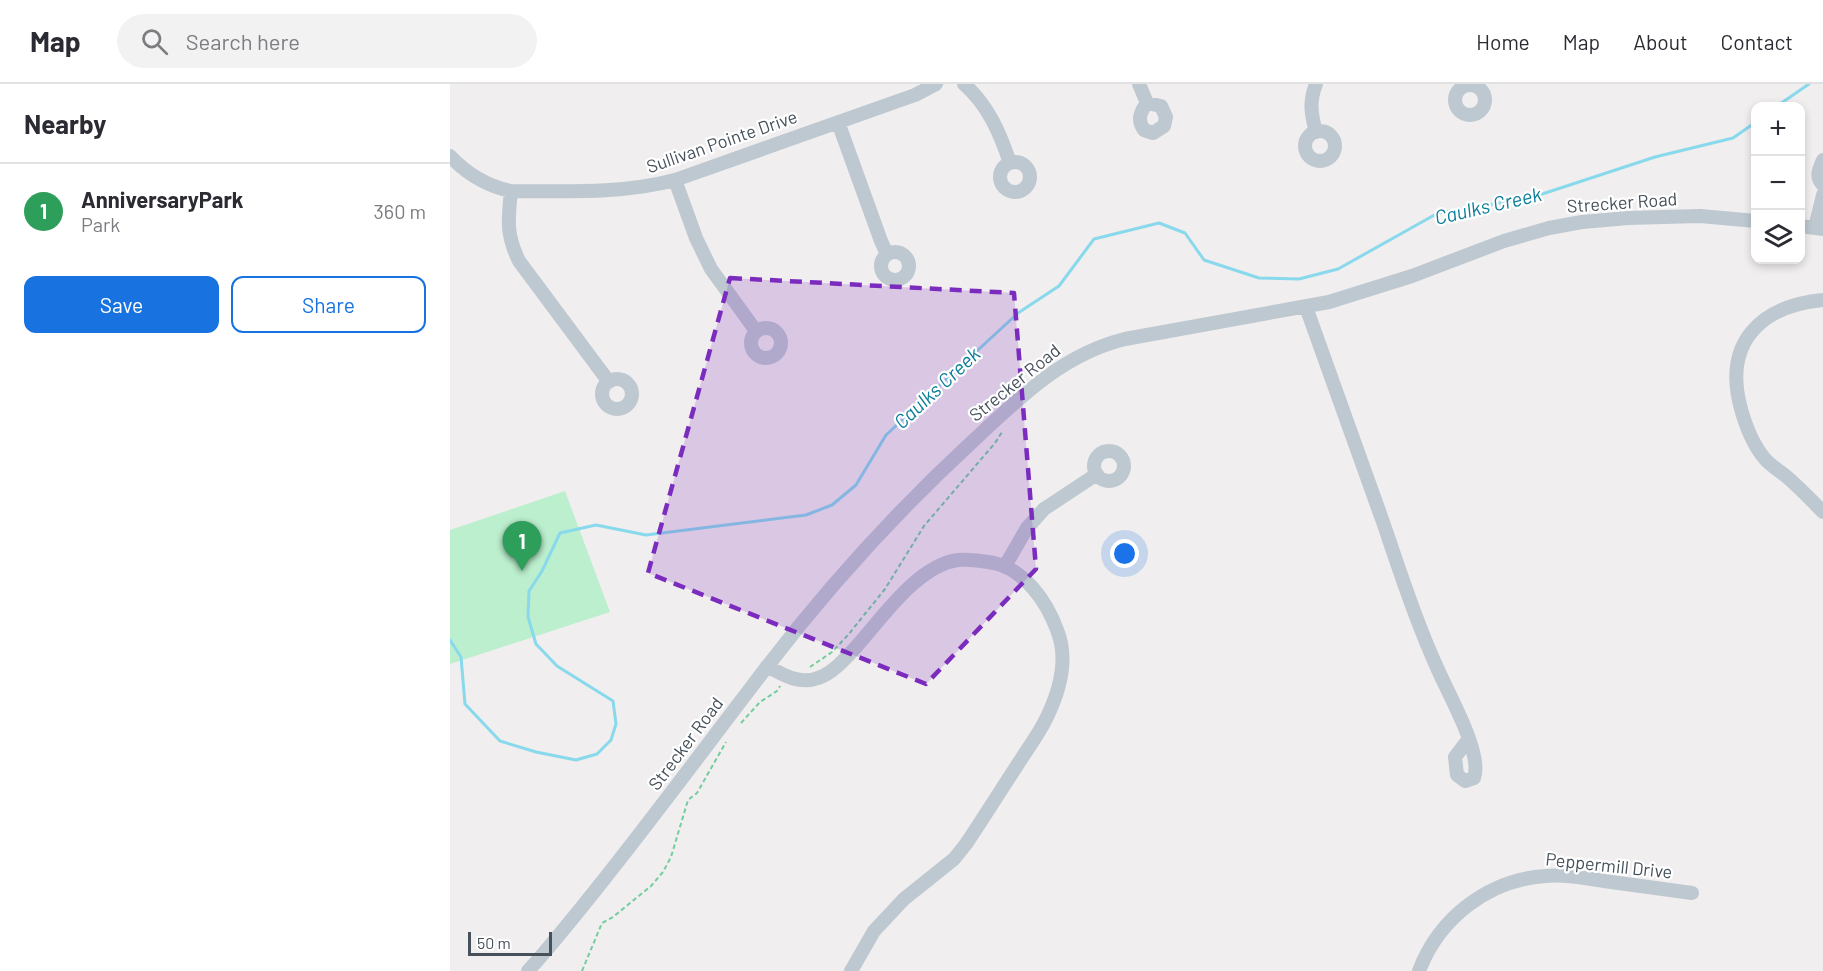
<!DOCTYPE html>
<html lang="en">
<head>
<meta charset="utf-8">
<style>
  :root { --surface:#fff; --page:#f2f2f3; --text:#2b2b33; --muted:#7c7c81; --line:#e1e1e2; --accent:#1873e0 }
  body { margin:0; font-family:Barlow,sans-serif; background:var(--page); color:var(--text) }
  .controls { position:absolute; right:18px; top:18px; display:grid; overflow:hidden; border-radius:12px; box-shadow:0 3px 9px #0003 }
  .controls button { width:54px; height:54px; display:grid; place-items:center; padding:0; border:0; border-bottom:2px solid var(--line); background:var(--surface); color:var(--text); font:30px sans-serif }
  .scale { position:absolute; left:18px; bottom:15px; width:84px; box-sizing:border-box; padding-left:6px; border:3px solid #46515b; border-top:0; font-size:16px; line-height:21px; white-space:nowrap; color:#46515b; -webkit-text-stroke:4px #fff; paint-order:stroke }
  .you { position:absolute; left:675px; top:470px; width:21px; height:21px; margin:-15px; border:4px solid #fff; border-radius:50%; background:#1a73e8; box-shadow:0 0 0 9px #1a73e833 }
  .badge { display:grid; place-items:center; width:39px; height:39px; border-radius:50%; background:var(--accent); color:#fff; font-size:20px; font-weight:700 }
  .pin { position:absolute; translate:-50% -50px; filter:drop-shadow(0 2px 3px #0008) }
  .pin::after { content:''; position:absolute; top:32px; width:21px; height:18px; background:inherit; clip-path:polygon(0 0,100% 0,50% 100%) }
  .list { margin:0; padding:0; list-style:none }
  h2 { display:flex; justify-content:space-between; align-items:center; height:78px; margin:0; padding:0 24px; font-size:26px }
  h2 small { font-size:20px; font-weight:400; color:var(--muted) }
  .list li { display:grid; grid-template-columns:39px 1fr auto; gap:18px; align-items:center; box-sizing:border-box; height:96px; padding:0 24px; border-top:2px solid var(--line) }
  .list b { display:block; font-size:22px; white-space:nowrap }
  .list p { margin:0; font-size:20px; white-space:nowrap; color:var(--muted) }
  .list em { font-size:20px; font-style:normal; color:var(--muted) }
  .actions { display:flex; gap:12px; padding:18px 24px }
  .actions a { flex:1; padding:14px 0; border:2px solid var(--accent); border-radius:12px; text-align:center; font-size:21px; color:var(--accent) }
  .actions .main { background:var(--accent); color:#fff }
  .icon { flex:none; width:33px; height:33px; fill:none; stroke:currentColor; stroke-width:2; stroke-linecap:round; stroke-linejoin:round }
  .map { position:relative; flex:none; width:1373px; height:887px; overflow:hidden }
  header { display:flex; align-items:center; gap:36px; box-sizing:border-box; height:84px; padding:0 30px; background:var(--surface); border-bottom:2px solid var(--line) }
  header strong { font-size:28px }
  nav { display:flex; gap:33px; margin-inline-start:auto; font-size:21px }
  .search { width:420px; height:54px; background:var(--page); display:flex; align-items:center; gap:15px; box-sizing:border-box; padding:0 21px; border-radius:33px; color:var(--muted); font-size:22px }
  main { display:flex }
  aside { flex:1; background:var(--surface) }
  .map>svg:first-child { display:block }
</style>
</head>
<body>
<header>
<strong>Map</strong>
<div class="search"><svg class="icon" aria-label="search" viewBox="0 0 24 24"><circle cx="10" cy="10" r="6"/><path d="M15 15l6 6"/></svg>Search here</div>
<nav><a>Home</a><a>Map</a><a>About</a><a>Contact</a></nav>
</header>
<main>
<aside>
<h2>Nearby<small></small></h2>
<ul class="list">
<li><span class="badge" style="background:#2e9e5b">1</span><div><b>AnniversaryPark</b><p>Park</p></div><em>360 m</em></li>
</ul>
<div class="actions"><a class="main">Save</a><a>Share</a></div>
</aside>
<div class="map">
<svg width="1373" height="887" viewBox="0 0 1373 887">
  <rect width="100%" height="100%" fill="#f0eeee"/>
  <path fill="#bbefce" d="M115,407L160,528L0,580V446Z"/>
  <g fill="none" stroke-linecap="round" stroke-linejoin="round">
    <path stroke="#88d9ec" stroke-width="3" d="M1327,22L1359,0
      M0,556L11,573L15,620L50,657L86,668L126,676L147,670L161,656L166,640L163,617L107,582L86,560L78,533L79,507L92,487L110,449L146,441L196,451L356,431L382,421L406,401L436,351L568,229L609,202L644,155L709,139L735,149L754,176L809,194L849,195L888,185L988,129L1080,114L1205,73L1283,54L1306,38"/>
    <path stroke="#73cd9f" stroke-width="2" stroke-dasharray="4.5 3" stroke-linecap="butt" d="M360,583L382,568L398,551L435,505L474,442L545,359L552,348
      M291,639L310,618L327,607L330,602
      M132,887L152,839L163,833L201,802L213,788L221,773L238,716L247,709L276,658"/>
    <path stroke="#bec8d0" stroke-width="14" d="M514,0C538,21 550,49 560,79
      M689,0L697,19
      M1005 16a15 15 0 1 1 30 0a15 15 0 1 1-30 0Z
      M697,19L711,22L716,33L714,42L703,49L694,46C687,36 690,28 697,19Z
      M388,38L431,157L437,170
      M855 62a15 15 0 1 1 30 0a15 15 0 1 1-30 0Z
      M866,48C861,30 859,18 866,0
      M0,72C17,90 37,102 61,107C116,107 172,110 225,96L465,11L486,0
      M1373,76C1369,85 1365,93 1373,101
      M550 93a15 15 0 1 1 30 0a15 15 0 1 1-30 0Z
      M225,96L246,154L261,185L306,247
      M61,107C58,136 56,150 69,177L159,298
      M1350,142L1373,145
      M1365,144L1373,111
      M431 182a14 14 0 1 1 28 0a14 14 0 1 1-28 0Z
      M1373,216C1309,222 1273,260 1291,325C1296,343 1303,361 1315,375C1321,382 1330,387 1337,393C1350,404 1361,416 1373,428
      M856,223C882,295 907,367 933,438C950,488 967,540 989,588C999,611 1033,670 1024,694L1015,697L1007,691L1005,673L1018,656
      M301 259a15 15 0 1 1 30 0a15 15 0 1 1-30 0Z
      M152 310a15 15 0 1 1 30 0a15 15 0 1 1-30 0Z
      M644 382a15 15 0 1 1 30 0a15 15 0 1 1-30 0Z
      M555,482L577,444L594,425L647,390
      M317,582C333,591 350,601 368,594C383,589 396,574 406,563C432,534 468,481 508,476C520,475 532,477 544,479C575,486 597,518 607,546C619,575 610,606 597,633C589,650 578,664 568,680C551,706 534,733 516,760L504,775L454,815L424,847L401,887
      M78,887C106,856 132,823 159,789C212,722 263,653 316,584C378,503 448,426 523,357C569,314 613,270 675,255L879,218L962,192L1054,157L1099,144L1132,138L1178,134L1250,132L1306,137
      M969,887C989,834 1038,796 1095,792C1114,790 1135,794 1154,797C1183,801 1213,805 1242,809"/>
  </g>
  <path fill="#7b2cbf" fill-opacity="0.2" stroke="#7b2cbf" stroke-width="4.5" stroke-dasharray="12 8" stroke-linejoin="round" d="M280,194L564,209L586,485L476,600L198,489Z"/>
  <g text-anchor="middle" stroke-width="4.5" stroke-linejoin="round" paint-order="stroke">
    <g font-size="18" fill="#46515b" stroke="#fff">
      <text transform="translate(272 58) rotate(-19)" y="6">Sullivan Pointe Drive</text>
      <text transform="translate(1172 119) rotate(-4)" y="6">Strecker Road</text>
      <text transform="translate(565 299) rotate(-39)" y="6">Strecker Road</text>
      <text transform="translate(236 660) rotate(-53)" y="6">Strecker Road</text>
      <text transform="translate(1159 782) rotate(6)" y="6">Peppermill Drive</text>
    </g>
    <g font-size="20" font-style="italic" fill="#0c7e9a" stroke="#fff">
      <text transform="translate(1038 122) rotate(-13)" y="7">Caulks Creek</text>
      <text transform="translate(487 304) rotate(-43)" y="7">Caulks Creek</text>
    </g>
  </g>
</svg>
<div class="controls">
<button>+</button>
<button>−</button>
<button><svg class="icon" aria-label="layers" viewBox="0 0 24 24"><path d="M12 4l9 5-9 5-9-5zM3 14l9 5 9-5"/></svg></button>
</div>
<div class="scale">50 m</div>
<div class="you"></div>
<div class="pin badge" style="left:72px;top:487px;background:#2e9e5b">1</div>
</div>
</main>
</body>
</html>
